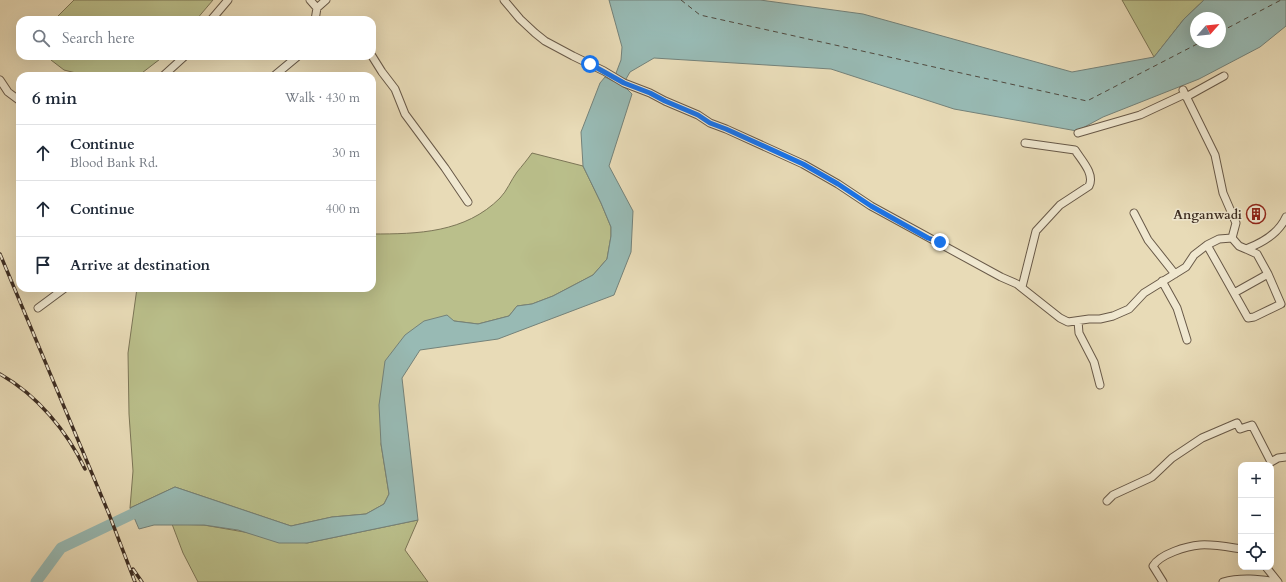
<!DOCTYPE html>
<html lang="en">
<head>
<meta charset="utf-8">
<style>
  :root { --surface:#fff; --page:#f6f6f7; --text:#1f2937; --muted:#747a83; --line:#e0e1e3 }
  body { margin:0; font-family:Cardo,serif; background:var(--page); color:var(--text) }
  .controls { position:absolute; right:12px; bottom:12px; display:grid; overflow:hidden; border-radius:8px; box-shadow:0 4px 16px #0002 }
  .controls button { width:36px; height:36px; display:grid; place-items:center; padding:0; border:0; border-bottom:1px solid var(--line); background:var(--surface); color:var(--text); font:20px sans-serif }
  .compass { position:absolute; left:1190px; top:12px; width:36px; height:36px; border-radius:50%; background:var(--surface); box-shadow:0 4px 16px #0002; rotate:63deg }
  .stop { position:absolute; width:12px; height:12px; margin:-9px; border:3px solid #1a73e8; border-radius:50%; background:#fff }
  .stop.end { background:#1a73e8; border-color:#fff; box-shadow:0 1px 4px #0008 }
  .list { margin:0; padding:0; list-style:none }
  h2 { display:flex; justify-content:space-between; align-items:center; height:52px; margin:0; padding:0 16px; font-size:17px }
  h2 small { font-size:13px; font-weight:400; color:var(--muted) }
  .list li { display:grid; grid-template-columns:26px 1fr auto; gap:12px; align-items:center; box-sizing:border-box; height:56px; padding:0 16px; border-top:1px solid var(--line) }
  .list b { display:block; font-size:15px; white-space:nowrap }
  .list p { margin:0; font-size:13px; white-space:nowrap; color:var(--muted) }
  .list em { font-size:13px; font-style:normal; color:var(--muted) }
  .icon { flex:none; width:22px; height:22px; fill:none; stroke:currentColor; stroke-width:2; stroke-linecap:round; stroke-linejoin:round }
  .map { position:relative; flex:none; width:1286px; height:582px; overflow:hidden }
  .search { position:absolute; background:var(--surface); box-shadow:0 4px 16px #0002; left:16px; top:16px; width:360px; height:44px; display:flex; align-items:center; gap:10px; box-sizing:border-box; padding:0 14px; border-radius:12px; color:var(--muted); font-size:15px }
  .panel { position:absolute; background:var(--surface); box-shadow:0 4px 16px #0002; left:16px; top:72px; width:360px; height:220px; border-radius:12px }
  .map>svg:first-child { display:block }
</style>
</head>
<body>
<div class="map">
<svg width="1286" height="582" viewBox="0 0 1286 582">
  <rect width="100%" height="100%" fill="#e8dbb7"/>
  <filter id="stains"><feTurbulence type="fractalNoise" baseFrequency=".005" numOctaves="4"/><feColorMatrix values="0 0 0 0 .2 0 0 0 0 .09 0 0 0 0 .02 0 0 0 .5 -.17"/></filter>
  <radialGradient id="worn" r=".72"><stop offset=".6" stop-color="#630" stop-opacity="0"/><stop offset="1" stop-color="#630" stop-opacity=".3"/></radialGradient>
  <path fill="#babf8b" stroke="#7c7657" d="M74,0H213L196,20H54Z
    M1122,0H1204L1184,19L1154,57Z
    M49,56H164L138,76H88L64,70L51,60Z
    M532,153L583,166L601,203L611,227V236L607,259L593,275L553,296L532,304L517,306L509,316L478,324L454,321L405,336L381,444L389,494L384,504L366,514L332,517L291,526L175,487L130,508L133,471L129,414L128,353L137,288H372V234C418,234 465,233 500,198C507,191 511,180 517,172C522,166 527,160 532,153Z
    M418,520L405,550L428,582H198L183,553L172,524L204,525L307,543Z"/>
  <path fill="#98bab4" stroke="#74827a" fill-rule="evenodd" d="M609,0H760L863,14L1072,72L1154,57L1184,19L1204,0H1286V26L1260,47L1199,79L1103,117L1077,131L954,109L831,69L654,58L630,72L622,86L627,89L632,94L609,166L633,211L631,252L614,295L498,339L420,350L402,378L418,520L307,543H279L238,530L204,525H154L139,529L130,508L175,487L291,526L332,517L366,514L384,504L389,494L381,444L379,405L385,361L405,335L424,321L447,315L454,321L478,324L509,316L517,306L532,304L553,296L593,275L607,259L611,236V227L601,203L583,166L581,132L600,83L605,77L613,81L621,60L622,47ZM1196,18H1220V42H1196Z"/>
  <g fill="none" stroke-linecap="round" stroke-linejoin="round">
    <path stroke="#98bab4" stroke-width="11" d="M36,582L61,548L145,508"/>
    <path stroke="#504a40" stroke-width="1" stroke-dasharray="5 4" stroke-linecap="butt" d="M681,0L700,15L1087,101L1201,42
      M1220,32L1281,0"/>
    <defs>
      <path id="minor" d="M310,0L317,8
        M504,0L520,19L535,33L545,41L573,56L604,71L624,83L650,93L665,101L698,115L710,123L726,129L803,164L838,184L871,206L1001,277L1017,284L1060,318L1068,322L1089,319H1100L1113,316L1129,309L1144,293L1186,267L1194,255L1207,245L1219,239L1232,238L1239,246L1246,249C1262,243 1279,233 1286,217
        M211,20L228,0
        M315,20L317,8L326,0
        M372,56L382,72L395,89L405,114L445,168L468,202
        M163,76L185,56
        M274,76L298,56
        M0,80L8,92L20,101
        M1183,90L1215,155L1223,193L1236,223L1232,238
        M1186,97L1224,76
        M1078,133L1140,115L1185,94
        M1134,213L1148,240L1175,274
        M1207,245L1248,318L1254,317L1281,304L1268,274L1257,254L1246,249
        M1162,281L1177,308L1187,340
        M1022,287L1036,231L1060,205L1089,186C1095,174 1082,161 1075,150L1025,143
        M1234,293L1268,274
        M38,308L65,288
        M1078,321L1079,333L1094,362L1100,385
        M1107,501L1113,495L1152,477L1172,458L1202,438L1237,423L1240,429L1252,425L1271,462L1278,458L1286,457
        M1266,567L1278,582
        M1163,582L1153,566C1160,554 1187,546 1200,545C1213,544 1228,547 1241,549
        M1223,582C1241,577 1259,579 1277,582"/>
    </defs>
    <use href="#minor" stroke="#685948" stroke-width="9"/>
    <use href="#minor" stroke="#f0e8d0" stroke-width="7"/>
    <defs>
      <path id="rail" d="M0,254L109,514L135,582
        M0,374C37,395 67,431 85,469
        M133,569L142,582"/>
    </defs>
    <use href="#rail" stroke="#3e2e23" stroke-width="3.5"/>
    <use href="#rail" stroke="#f0e8d0" stroke-width="2" stroke-dasharray="6" stroke-linecap="butt"/>
  </g>
  <g fill="none" stroke-linecap="round" stroke-linejoin="round">
    <path stroke="#1a73e8" stroke-width="5" d="M590,64L624,83L650,93L665,101L698,115L710,123L726,129L803,164L838,184L871,206L928,238L940,242"/>
  </g>
  <defs>
    <symbol id="building-ring" viewBox="-11 -11 22 22"><circle r="9.5" fill="#f0e8d0" stroke="#8f2418" stroke-width="1.5"/><path d="M-4-6H4V6H1V3H-1V6H-4ZM-2.5-4.3h1.7v1.8h-1.7ZM.8-4.3h1.7v1.8H.8ZM-2.5-1h1.7V.8h-1.7ZM.8-1h1.7V.8H.8Z" fill="#8f2418"/></symbol>
  </defs>
  <g fill-rule="evenodd">
    <use href="#building-ring" x="1245" y="203" width="22" height="22"/>
  </g>
  <g text-anchor="middle" stroke-width="3" stroke-linejoin="round" paint-order="stroke">
    <g font-size="13" font-weight="bold" fill="#3e2e23" stroke="#f0e8d0" text-anchor="end">
      <text x="1242" y="219">Anganwadi</text>
    </g>
  </g>
  <rect width="100%" height="100%" filter="url(#stains)"/>
  <rect width="100%" height="100%" fill="url(#worn)"/>
</svg>
<div class="controls">
<button>+</button>
<button>−</button>
<button><svg class="icon" aria-label="locate" viewBox="0 0 24 24"><circle cx="12" cy="12" r="6"/><path d="M12 2v4M12 18v4M2 12h4M18 12h4"/></svg></button>
</div>
<svg class="compass" viewBox="-18 -18 36 36"><path d="M0-13l5 13h-10z" fill="#e53935"/><path d="M0 13l5-13h-10z" fill="#747a83"/></svg>
<div class="stop" style="left:590px;top:64px"></div>
<div class="stop end" style="left:940px;top:242px"></div>
<div class="search"><svg class="icon" aria-label="search" viewBox="0 0 24 24"><circle cx="10" cy="10" r="6"/><path d="M15 15l6 6"/></svg>Search here</div>
<section class="panel">
<h2>6 min<small>Walk · 430 m</small></h2>
<ul class="list">
<li><svg class="icon" aria-label="ahead" viewBox="0 0 24 24"><path d="M12 20V5M6 11l6-6 6 6"/></svg><div><b>Continue</b><p>Blood Bank Rd.</p></div><em>30 m</em></li>
<li><svg class="icon" aria-label="ahead" viewBox="0 0 24 24"><path d="M12 20V5M6 11l6-6 6 6"/></svg><div><b>Continue</b></div><em>400 m</em></li>
<li><svg class="icon" aria-label="arrive" viewBox="0 0 24 24"><path d="M6 21V4h12l-3 4 3 4H6"/></svg><div><b>Arrive at destination</b></div></li>
</ul>
</section>
</div>
</body>
</html>
